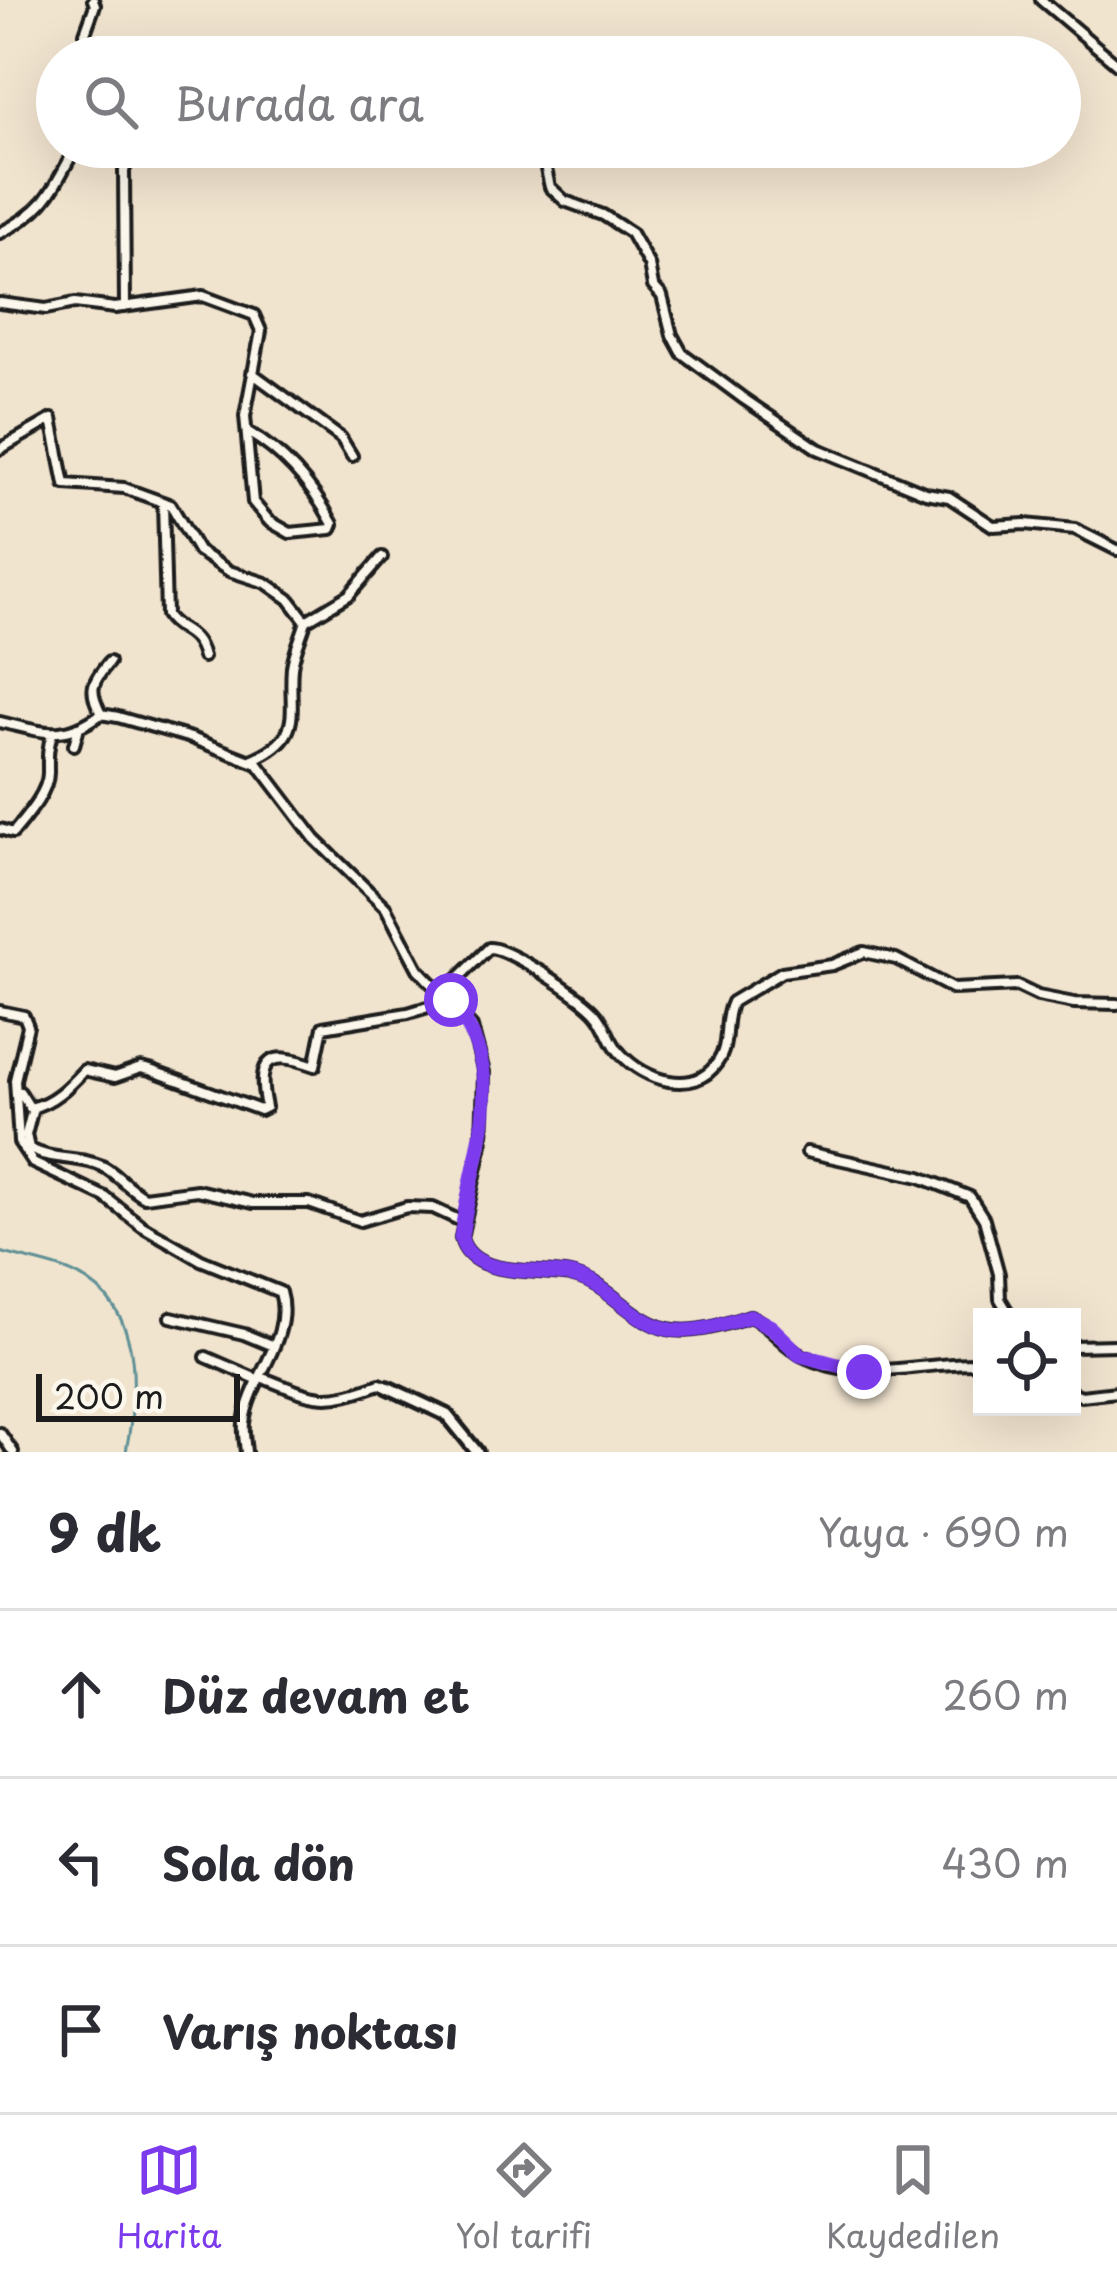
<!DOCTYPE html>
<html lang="tr">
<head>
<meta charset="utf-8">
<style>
  :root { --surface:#fff; --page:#f2f2f3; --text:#2b2b33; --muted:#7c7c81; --line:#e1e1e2; --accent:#7c3aed }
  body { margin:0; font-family:"Playpen Sans",sans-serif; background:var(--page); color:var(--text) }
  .controls { position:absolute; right:36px; bottom:36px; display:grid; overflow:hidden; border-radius:0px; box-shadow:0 12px 48px #0002 }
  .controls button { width:108px; height:108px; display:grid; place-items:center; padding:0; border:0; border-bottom:3px solid var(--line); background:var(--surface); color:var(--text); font:60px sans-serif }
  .scale { position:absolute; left:36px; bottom:30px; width:204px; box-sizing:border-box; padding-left:12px; border:6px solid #1c1c1c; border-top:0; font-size:33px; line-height:42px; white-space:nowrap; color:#1c1c1c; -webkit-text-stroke:9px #fbf7ec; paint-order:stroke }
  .stop { position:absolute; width:36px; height:36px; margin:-27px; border:9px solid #7c3aed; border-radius:50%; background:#fff }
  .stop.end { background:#7c3aed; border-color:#fff; box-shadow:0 3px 12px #0008 }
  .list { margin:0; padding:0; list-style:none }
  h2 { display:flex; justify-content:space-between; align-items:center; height:156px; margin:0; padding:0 48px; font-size:51px }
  h2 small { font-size:39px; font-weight:400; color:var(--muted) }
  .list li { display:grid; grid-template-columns:78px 1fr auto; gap:36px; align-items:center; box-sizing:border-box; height:168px; padding:0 48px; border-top:3px solid var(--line) }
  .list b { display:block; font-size:45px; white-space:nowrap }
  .list em { font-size:39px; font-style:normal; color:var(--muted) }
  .icon { flex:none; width:66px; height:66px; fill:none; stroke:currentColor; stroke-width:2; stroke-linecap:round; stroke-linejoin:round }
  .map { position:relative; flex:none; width:1117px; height:1452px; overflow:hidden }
  .search { position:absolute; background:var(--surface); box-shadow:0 12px 48px #0002; left:36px; right:36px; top:36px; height:132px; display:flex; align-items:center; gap:30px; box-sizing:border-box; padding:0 42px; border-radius:66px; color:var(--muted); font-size:45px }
  .sheet { height:660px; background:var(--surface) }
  nav { display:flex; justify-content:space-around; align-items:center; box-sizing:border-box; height:168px; border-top:3px solid var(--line); background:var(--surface); font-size:33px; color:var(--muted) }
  nav a { display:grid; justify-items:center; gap:6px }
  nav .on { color:var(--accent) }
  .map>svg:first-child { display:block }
</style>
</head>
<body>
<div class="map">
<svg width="1117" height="1452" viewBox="0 0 1117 1452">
  <rect width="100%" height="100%" fill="#f1e4cf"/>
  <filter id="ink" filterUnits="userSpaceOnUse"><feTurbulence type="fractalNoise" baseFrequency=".00833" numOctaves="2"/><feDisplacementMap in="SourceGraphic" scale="24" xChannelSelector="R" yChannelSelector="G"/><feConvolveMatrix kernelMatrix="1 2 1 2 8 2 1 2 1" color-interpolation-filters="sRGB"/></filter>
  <g filter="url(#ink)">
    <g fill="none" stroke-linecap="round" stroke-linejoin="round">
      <path stroke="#5f9095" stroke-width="3" d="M0,1252C21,1258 43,1262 63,1269C144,1298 139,1383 126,1452"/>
      <defs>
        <path id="minor" d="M93,0L95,5L85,33V46L109,57
          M1041,0L1117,64
          M541,147L550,187L565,201L603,215L631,233L649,265L653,286L662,296L672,335L682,353L744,399L818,449L926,493L949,497L993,526L1025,524L1075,529L1117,550
          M0,233C46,210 52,191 76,147
          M0,303L46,309L75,303L115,308L203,296L254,315L261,331L245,416L253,502L269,521L290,533L331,529L333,524C313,487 285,454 248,432
          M125,307L124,171L133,147
          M252,373L341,438L352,456
          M0,449L52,419L65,484L124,488L171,505L198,551L229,571L266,583L289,599L306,621
          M163,502L166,615C177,633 196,628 203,657
          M101,714C88,689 92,683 109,662
          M0,722C43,732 63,742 101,714L118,717L191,738L258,764L315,839L386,908L418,969L472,1027L484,1072L482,1144L461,1238C471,1279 538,1268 570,1275C608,1282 630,1320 668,1329C695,1335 724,1324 750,1316C771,1326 783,1346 803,1356C861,1385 921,1361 982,1363
          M74,745L78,731
          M251,760C306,737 288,713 292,667C294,652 302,635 306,621L349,595L382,557
          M0,829L13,833C25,818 48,793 48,773C48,757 47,750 52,734
          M443,993L489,948C507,947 584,997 597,1014C607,1026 610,1043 621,1054C644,1080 694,1097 717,1063C731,1044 722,1022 732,1002L782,972L832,965L864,952L896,959L953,989L1017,986L1038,996L1074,1003L1117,1004
          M0,1011L24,1016L28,1026L15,1080L19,1142L33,1163L105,1197L142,1226L201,1260L280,1292C294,1338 249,1378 244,1423C243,1432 245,1442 246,1452
          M20,1092L30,1108C53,1103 68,1087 84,1070L115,1077L141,1068L150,1070L260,1110L266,1107C255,1057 271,1050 315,1066L323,1027L408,1013L451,1000
          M33,1108L26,1135L29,1148C52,1162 80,1155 104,1167C118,1175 129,1189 144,1197L197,1190L253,1203H309L360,1221L407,1207L433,1208L463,1222
          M807,1152L920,1177L970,1197L984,1219L999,1274L1000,1299L1011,1317
          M171,1317L244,1334L273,1346
          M1072,1346L1117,1345
          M206,1357L259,1380
          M261,1377C316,1399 323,1405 380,1384L387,1387
          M1072,1392L1081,1396L1117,1392
          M0,1433L13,1452"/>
        <path id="tertiary" d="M387,1387L447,1415L477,1452"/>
      </defs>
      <use href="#minor" stroke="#1c1c1c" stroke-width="16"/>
      <use href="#tertiary" stroke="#1c1c1c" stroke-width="18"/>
      <use href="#minor" stroke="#fbf7ec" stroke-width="8"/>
      <use href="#tertiary" stroke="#fbf7ec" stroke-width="9"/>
    </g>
  </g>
  <g fill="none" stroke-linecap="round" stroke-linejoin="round" filter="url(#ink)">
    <path stroke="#7c3aed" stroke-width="15" d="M451,1000C513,1079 472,1151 461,1238C471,1279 538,1268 570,1275C608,1282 630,1320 667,1329C695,1335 724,1324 750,1316L771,1327L800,1355L864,1372"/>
  </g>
</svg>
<div class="controls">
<button><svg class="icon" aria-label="locate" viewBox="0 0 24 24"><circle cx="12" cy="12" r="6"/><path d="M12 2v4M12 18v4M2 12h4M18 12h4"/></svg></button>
</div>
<div class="scale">200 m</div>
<div class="stop" style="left:451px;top:1000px"></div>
<div class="stop end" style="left:864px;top:1372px"></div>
<div class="search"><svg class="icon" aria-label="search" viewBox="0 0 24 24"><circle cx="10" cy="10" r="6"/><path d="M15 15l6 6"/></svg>Burada ara</div>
</div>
<section class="sheet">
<h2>9 dk<small>Yaya · 690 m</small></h2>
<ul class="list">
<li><svg class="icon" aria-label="ahead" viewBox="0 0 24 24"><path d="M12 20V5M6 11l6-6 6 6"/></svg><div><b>Düz devam et</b></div><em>260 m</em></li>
<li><svg class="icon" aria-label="left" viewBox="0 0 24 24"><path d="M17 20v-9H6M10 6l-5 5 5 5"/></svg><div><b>Sola dön</b></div><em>430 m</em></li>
<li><svg class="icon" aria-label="arrive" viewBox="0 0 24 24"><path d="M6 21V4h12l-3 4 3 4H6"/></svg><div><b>Varış noktası</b></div></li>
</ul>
</section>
<nav>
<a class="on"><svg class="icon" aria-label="map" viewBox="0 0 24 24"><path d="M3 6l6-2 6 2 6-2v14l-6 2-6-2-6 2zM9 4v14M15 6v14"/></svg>Harita</a>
<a><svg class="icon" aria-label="directions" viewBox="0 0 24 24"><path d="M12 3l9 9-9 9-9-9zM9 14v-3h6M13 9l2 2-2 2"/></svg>Yol tarifi</a>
<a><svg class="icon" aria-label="saved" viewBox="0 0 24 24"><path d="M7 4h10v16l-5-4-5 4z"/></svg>Kaydedilen</a>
</nav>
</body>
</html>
